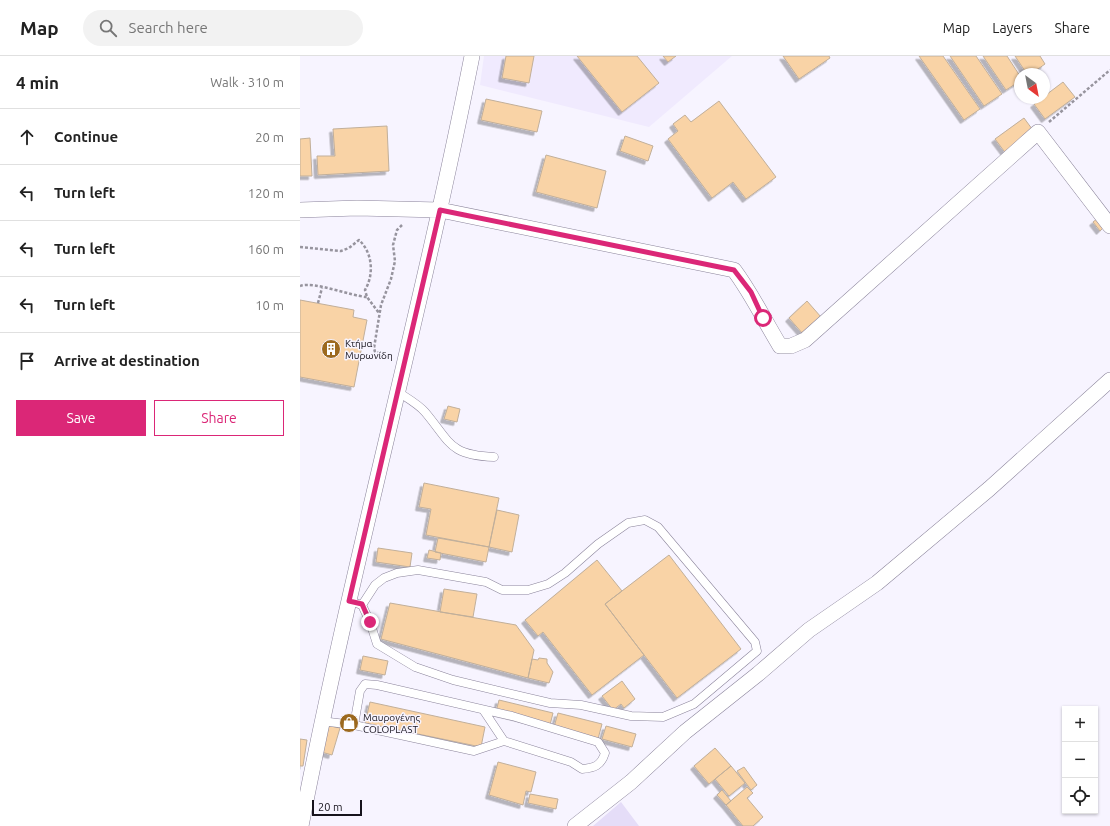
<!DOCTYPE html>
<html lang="en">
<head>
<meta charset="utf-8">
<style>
  :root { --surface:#fff; --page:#f2f2f2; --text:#222; --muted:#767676; --line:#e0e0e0; --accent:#db2777 }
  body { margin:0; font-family:Ubuntu,sans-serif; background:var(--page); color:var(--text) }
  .controls { position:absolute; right:12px; bottom:12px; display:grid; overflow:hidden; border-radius:0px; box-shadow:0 1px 3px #0004 }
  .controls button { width:36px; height:36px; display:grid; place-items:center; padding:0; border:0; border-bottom:1px solid var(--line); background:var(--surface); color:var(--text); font:20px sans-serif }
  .compass { position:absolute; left:714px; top:12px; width:36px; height:36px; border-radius:50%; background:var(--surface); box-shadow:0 1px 3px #0004; rotate:148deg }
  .scale { position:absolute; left:12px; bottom:10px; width:50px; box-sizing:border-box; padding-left:4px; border:2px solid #16131c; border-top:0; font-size:11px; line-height:14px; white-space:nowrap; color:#16131c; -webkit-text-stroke:3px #f7f4ff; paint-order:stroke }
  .stop { position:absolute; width:12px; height:12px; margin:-9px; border:3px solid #db2777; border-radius:50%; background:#fff }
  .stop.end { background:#db2777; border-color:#fff; box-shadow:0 1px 4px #0008 }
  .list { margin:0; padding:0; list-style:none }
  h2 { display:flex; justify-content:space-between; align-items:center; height:52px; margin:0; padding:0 16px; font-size:17px }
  h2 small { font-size:13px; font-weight:400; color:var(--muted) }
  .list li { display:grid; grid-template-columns:26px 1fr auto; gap:12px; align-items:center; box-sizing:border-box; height:56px; padding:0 16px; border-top:1px solid var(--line) }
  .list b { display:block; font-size:15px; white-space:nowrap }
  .list em { font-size:13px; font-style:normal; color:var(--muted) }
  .actions { display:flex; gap:8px; padding:12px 16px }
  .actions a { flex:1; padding:9px 0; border:1px solid var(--accent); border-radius:0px; text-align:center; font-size:14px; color:var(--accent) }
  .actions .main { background:var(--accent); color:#fff }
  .icon { flex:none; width:22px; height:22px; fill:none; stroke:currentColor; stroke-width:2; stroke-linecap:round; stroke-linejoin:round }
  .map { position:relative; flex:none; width:810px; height:770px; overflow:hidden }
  header { display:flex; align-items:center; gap:24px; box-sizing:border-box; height:56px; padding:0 20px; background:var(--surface); border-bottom:1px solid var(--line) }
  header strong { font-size:19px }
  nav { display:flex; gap:22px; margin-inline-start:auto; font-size:14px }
  .search { width:280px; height:36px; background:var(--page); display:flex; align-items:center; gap:10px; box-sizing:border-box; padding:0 14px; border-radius:22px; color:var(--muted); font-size:15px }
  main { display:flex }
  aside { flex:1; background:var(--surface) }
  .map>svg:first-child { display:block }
</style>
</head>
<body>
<header>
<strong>Map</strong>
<div class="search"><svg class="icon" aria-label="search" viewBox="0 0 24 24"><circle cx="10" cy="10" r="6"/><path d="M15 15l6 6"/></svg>Search here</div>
<nav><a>Map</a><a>Layers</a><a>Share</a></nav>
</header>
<main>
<aside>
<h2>4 min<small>Walk · 310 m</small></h2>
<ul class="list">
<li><svg class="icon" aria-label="ahead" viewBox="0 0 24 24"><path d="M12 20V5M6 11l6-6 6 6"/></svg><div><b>Continue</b></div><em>20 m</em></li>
<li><svg class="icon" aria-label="left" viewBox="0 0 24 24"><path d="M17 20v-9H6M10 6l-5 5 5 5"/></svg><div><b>Turn left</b></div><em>120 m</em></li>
<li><svg class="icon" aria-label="left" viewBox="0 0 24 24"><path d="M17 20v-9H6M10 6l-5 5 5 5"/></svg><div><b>Turn left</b></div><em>160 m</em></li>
<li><svg class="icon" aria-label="left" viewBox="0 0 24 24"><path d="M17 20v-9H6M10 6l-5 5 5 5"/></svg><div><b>Turn left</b></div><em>10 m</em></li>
<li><svg class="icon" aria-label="arrive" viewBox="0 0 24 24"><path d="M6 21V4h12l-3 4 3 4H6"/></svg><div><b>Arrive at destination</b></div></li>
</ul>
<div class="actions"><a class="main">Save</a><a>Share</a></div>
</aside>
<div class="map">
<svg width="810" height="770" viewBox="0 0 810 770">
  <defs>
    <filter id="shadow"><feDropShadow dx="-3.5" dy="3.5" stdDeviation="0" flood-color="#0004"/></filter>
  </defs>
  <rect width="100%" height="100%" fill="#f7f4ff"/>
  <path fill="#f0eafe" d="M184,0H432L349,71L180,29Z"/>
  <path fill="#e5ddf8" d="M321,746L339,770H293Z"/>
  <path fill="#f9d3a6" stroke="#c1af9a" filter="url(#shadow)" d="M206,0H234L229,27L202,22Z
    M277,0H337L359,27L322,56Z
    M363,0H376L368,6Z
    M483,0H529L530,2L499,23Z
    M619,0H643L680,53L664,64Z
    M650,0H676L702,38L684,50Z
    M683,0H707L720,20V25L706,34Z
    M715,0H740L745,8L731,18H727Z
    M763,26L775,41L745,63L734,48Z
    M186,43L242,55L237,76L181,64Z
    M419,45L476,121L446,143L433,126L412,142L368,83L378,75L373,68L385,59L391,66Z
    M724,62L735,77L707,99L695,83Z
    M87,70L89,115L18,119L17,100H35L33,73Z
    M325,80L353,90L348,105L320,95Z
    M10,82L12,120H0V83Z
    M246,99L306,115L297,152L236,136Z
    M798,162L804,171L800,175L793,166Z
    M0,244L54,254L53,261L67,264L54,331L0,321Z
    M507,245L521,261L503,278L489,262Z
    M148,350L160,353L157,366L144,363Z
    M124,427L199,442L189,491L126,479L131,453L119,451Z
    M197,454L219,459L212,496L189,491Z
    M138,482L189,491L186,506L135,496Z
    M78,492L112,497L110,511L76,506Z
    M129,494L141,497L140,504L127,502Z
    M369,499L441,593L377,642L305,548Z
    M297,504L322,535L305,548L344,599L292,639L243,576L238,580L225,564Z
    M144,533L177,538L173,561L140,556Z
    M90,547L216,569L234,594L228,622L81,583Z
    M63,600L88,605L85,619L60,614Z
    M239,602L247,603V607L253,616L249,627L228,622L232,603L238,604Z
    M322,625L335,643L324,652L321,648L313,654L302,640Z
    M199,644L253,657L250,669L196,656Z
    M70,646L185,671L181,691L65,667Z
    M258,657L302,668L298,683L254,671Z
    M26,669L40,672L32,699L18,695Z
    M306,670L336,678L332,691L302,683Z
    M0,683L7,684L3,710H0Z
    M415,692L431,710L409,728L394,710Z
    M198,706L236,716L231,736L226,735L223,749L189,739Z
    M431,710L445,727L429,740L415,723Z
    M444,711L457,729L451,734L437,715Z
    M447,731L453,737L447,742L463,761L453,770H443L426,749Z
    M422,734L431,745L426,749L417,739Z
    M230,738L258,743L256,753L228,747Z"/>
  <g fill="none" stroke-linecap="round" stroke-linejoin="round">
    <defs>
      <path id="lane" d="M98,336C107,342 118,348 125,356C151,387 149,399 194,401
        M49,545L62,549L70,566L77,588L115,611L153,624L250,647L281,649L331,660L363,661L394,648L457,595L455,586L358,471L345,464L328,467L298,488L265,517L248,528L228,534H202L186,526L118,514L97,517L84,522L75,529L62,549
        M184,655L204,685
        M21,665L54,669L174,695L204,685L271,706L282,713C294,712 301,710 305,697L298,686L212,660L77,629L65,628L60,635L54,669"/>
      <path id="street" d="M0,154L57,152L140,154L434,214C452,238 464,264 480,290H491L505,284L738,76L810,170
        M1,770C51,512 121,258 172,0
        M275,770L331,726L385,676L458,618L509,574L577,527L689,433L810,324"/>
    </defs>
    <use href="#lane" stroke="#8b849b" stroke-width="9"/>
    <use href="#street" stroke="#8b849b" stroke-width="16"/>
    <path stroke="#97949e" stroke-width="2.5" stroke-dasharray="3 2" stroke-linecap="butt" d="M749,66L810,14
      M0,191L41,195L49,192L59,184C73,197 74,219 65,234L67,241L79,257
      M0,230C15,225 50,240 67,241
      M18,247L22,232
      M90,299L75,296L74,292L81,249L91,223L95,205L93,189L97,174L103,168"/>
    <use href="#lane" stroke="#fff" stroke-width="8"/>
    <use href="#street" stroke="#fff" stroke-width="15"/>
  </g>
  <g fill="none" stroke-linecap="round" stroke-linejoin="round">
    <path stroke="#db2777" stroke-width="5" d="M70,566L62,548L49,545L140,154L434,214L451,236L463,262"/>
  </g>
  <defs>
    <symbol id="building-disc" viewBox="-11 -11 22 22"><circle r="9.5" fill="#9c691e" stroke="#f7f4ff"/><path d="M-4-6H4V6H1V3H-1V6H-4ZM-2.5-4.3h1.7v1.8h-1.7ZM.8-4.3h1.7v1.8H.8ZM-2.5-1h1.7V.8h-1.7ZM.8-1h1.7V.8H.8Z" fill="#fff"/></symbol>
    <symbol id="shop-disc" viewBox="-11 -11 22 22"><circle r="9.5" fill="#9c691e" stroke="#f7f4ff"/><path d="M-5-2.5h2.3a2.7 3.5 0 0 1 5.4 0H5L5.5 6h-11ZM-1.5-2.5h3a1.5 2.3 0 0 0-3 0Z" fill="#fff"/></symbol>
  </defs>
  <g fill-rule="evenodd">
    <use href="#building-disc" x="20" y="282" width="22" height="22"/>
    <use href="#shop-disc" x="38" y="656" width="22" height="22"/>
  </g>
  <g text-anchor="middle" stroke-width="3" stroke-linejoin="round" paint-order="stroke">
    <g font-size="10" fill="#16131c" stroke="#f7f4ff" text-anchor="start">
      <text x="45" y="291">Κτήμα<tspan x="45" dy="12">Μυρωνίδη</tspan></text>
      <text x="63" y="665">Μαυρογένης<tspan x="63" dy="12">COLOPLAST</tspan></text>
    </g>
  </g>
</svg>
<div class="controls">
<button>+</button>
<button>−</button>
<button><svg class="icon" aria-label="locate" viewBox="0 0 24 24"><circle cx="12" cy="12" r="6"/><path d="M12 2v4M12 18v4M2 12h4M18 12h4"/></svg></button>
</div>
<svg class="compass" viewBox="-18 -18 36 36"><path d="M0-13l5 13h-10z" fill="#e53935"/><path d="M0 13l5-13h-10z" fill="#767676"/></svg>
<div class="scale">20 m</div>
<div class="stop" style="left:463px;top:262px"></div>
<div class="stop end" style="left:70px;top:566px"></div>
</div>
</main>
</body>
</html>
